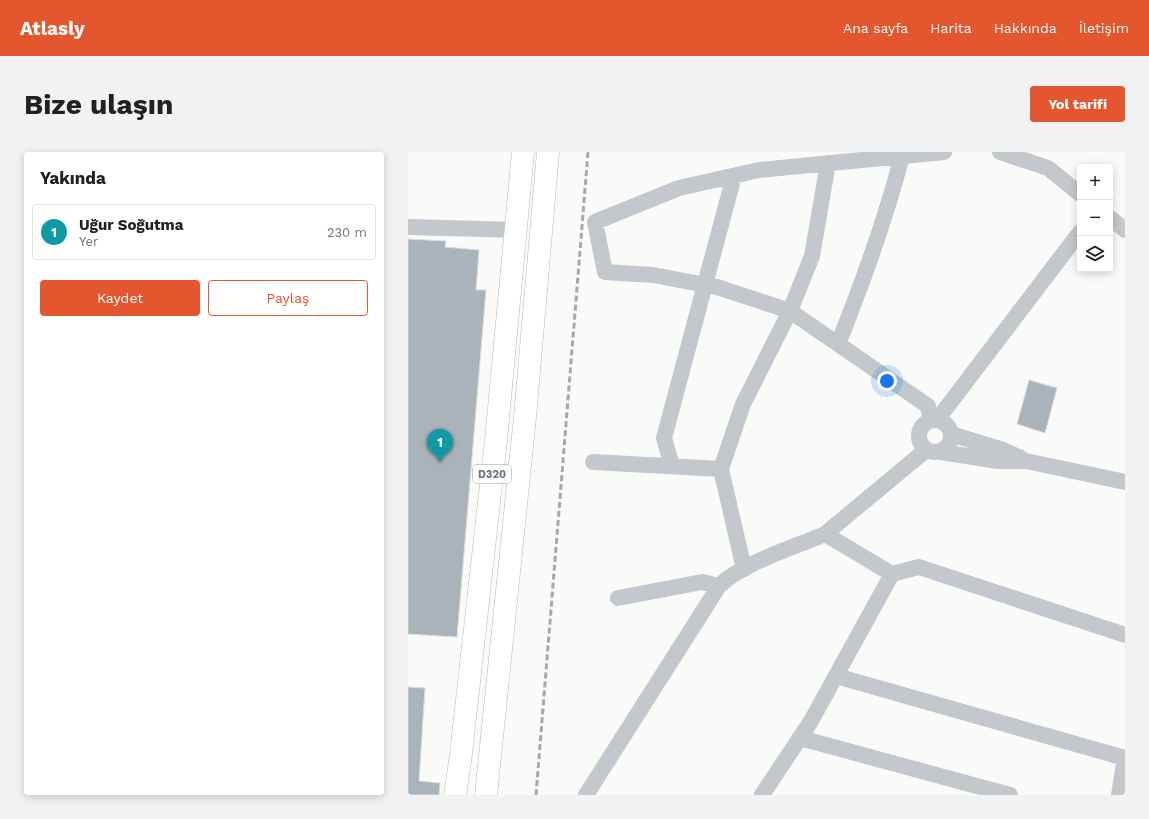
<!DOCTYPE html>
<html lang="tr">
<head>
<meta charset="utf-8">
<style>
  :root { --surface:#fff; --page:#f2f2f2; --text:#202124; --muted:#757577; --line:#e0e0e0; --accent:#e4572e }
  body { margin:0; font-family:"Work Sans",sans-serif; background:var(--page); color:var(--text) }
  .controls { position:absolute; right:12px; top:12px; display:grid; overflow:hidden; border-radius:4px; box-shadow:0 2px 10px #0003 }
  .controls button { width:36px; height:36px; display:grid; place-items:center; padding:0; border:0; border-bottom:1px solid var(--line); background:var(--surface); color:var(--text); font:20px sans-serif }
  .you { position:absolute; left:479px; top:229px; width:14px; height:14px; margin:-10px; border:3px solid #fff; border-radius:50%; background:#1a73e8; box-shadow:0 0 0 6px #1a73e833 }
  .badge { display:grid; place-items:center; width:26px; height:26px; border-radius:50%; background:var(--accent); color:#fff; font-size:13px; font-weight:700 }
  .pin { position:absolute; translate:-50% -33px; filter:drop-shadow(0 1px 2px #0008) }
  .pin::after { content:''; position:absolute; top:21px; width:14px; height:12px; background:inherit; clip-path:polygon(0 0,100% 0,50% 100%) }
  .list { margin:0; padding:0; list-style:none }
  h2 { display:flex; justify-content:space-between; align-items:center; height:52px; margin:0; padding:0 16px; font-size:17px }
  h2 small { font-size:13px; font-weight:400; color:var(--muted) }
  .list li { display:grid; grid-template-columns:26px 1fr auto; gap:12px; align-items:center; box-sizing:border-box; height:56px; margin:0 8px 8px; padding:0 8px; border:1px solid var(--line); border-radius:4px }
  .list b { display:block; font-size:15px; white-space:nowrap }
  .list p { margin:0; font-size:13px; white-space:nowrap; color:var(--muted) }
  .list em { font-size:13px; font-style:normal; color:var(--muted) }
  .actions { display:flex; gap:8px; padding:12px 16px }
  .actions a { flex:1; padding:9px 0; border:1px solid var(--accent); border-radius:4px; text-align:center; font-size:14px; color:var(--accent) }
  .actions .main { background:var(--accent); color:#fff }
  .icon { flex:none; width:22px; height:22px; fill:none; stroke:currentColor; stroke-width:2; stroke-linecap:round; stroke-linejoin:round }
  .map { position:relative; flex:none; width:717px; height:643px; overflow:hidden; border-radius:4px }
  header { display:flex; align-items:center; gap:24px; box-sizing:border-box; height:56px; padding:0 20px; background:var(--accent); color:#fff }
  header strong { font-size:19px }
  nav { display:flex; gap:22px; margin-inline-start:auto; font-size:14px }
  .intro { display:flex; align-items:center; justify-content:space-between; box-sizing:border-box; height:96px; padding:0 24px }
  h1 { margin:0; font-size:28px }
  .button { padding:10px 18px; border-radius:4px; background:var(--accent); color:#fff; font-size:14px; font-weight:700 }
  main { display:flex; gap:24px; padding:0 24px }
  aside { flex:1; background:var(--surface); border-radius:4px; box-shadow:0 2px 10px #0003 }
  .map>svg:first-child { display:block }
</style>
</head>
<body>
<header>
<strong>Atlasly</strong>
<nav><a>Ana sayfa</a><a>Harita</a><a>Hakkında</a><a>İletişim</a></nav>
</header>
<div class="intro"><h1>Bize ulaşın</h1><a class="button">Yol tarifi</a></div>
<main>
<aside>
<h2>Yakında<small></small></h2>
<ul class="list">
<li><span class="badge" style="background:#0f9aa8">1</span><div><b>Uğur Soğutma</b><p>Yer</p></div><em>230 m</em></li>
</ul>
<div class="actions"><a class="main">Kaydet</a><a>Paylaş</a></div>
</aside>
<div class="map">
<svg width="717" height="643" viewBox="0 0 717 643">
  <rect width="100%" height="100%" fill="#fafaf8"/>
  <path fill="#aab3b9" stroke="#dcdcda" d="M0,87L38,89L37,95L71,98L68,138H78L49,485L0,482Z
    M621,228L649,236L637,281L609,272Z
    M0,535L17,536L11,629L32,631L31,643H0Z"/>
  <g fill="none" stroke-linecap="round" stroke-linejoin="round">
    <defs>
      <path id="highway" d="M47,643L53,602L88,288L115,0
        M78,643L117,265L140,0"/>
    </defs>
    <use href="#highway" stroke="#b4b9bd" stroke-width="23"/>
    <path stroke="#c3c8cc" stroke-width="16" d="M592,0L640,16L672,42
      M702,66L717,78
      M0,75L107,78
      M430,192C455,130 477,69 494,4
      M511 284a16 16 0 1 1 32 0a16 16 0 1 1-32 0Z
      M523,268L520,254L382,159L309,135L245,123L197,120L187,70L271,36L351,18L536,0
      M529,268L672,80
      M543,282L595,298L613,306
      M518,298L417,382L484,422L511,415L717,483
      M533,300L590,309H618L717,330
      M185,310L313,317
      M264,314L256,286L326,24
      M336,417L313,317L335,252L382,159L404,104L420,11
      M210,446L294,430L311,434
      M428,524L717,606
      M392,586L602,643
      M178,643L311,434C336,410 385,396 417,382
      M354,643L403,569L484,422
      M711,643L717,605"/>
    <use href="#highway" stroke="#fff" stroke-width="22"/>
    <path stroke="#a2aab0" stroke-width="3" stroke-dasharray="6 3" stroke-linecap="butt" d="M128,643L180,0"/>
  </g>
  <g text-anchor="middle" stroke-width="4" stroke-linejoin="round" paint-order="stroke">
    <rect fill="#fff" stroke="#939fa8" stroke-width="1" x="65" y="313" width="38" height="18" rx="3"/>
    <g font-size="11" font-weight="bold" fill="#657683">
      <text x="84" y="326">D320</text>
    </g>
  </g>
</svg>
<div class="controls">
<button>+</button>
<button>−</button>
<button><svg class="icon" aria-label="layers" viewBox="0 0 24 24"><path d="M12 4l9 5-9 5-9-5zM3 14l9 5 9-5"/></svg></button>
</div>
<div class="you"></div>
<div class="pin badge" style="left:32px;top:310px;background:#0f9aa8">1</div>
</div>
</main>
</body>
</html>
